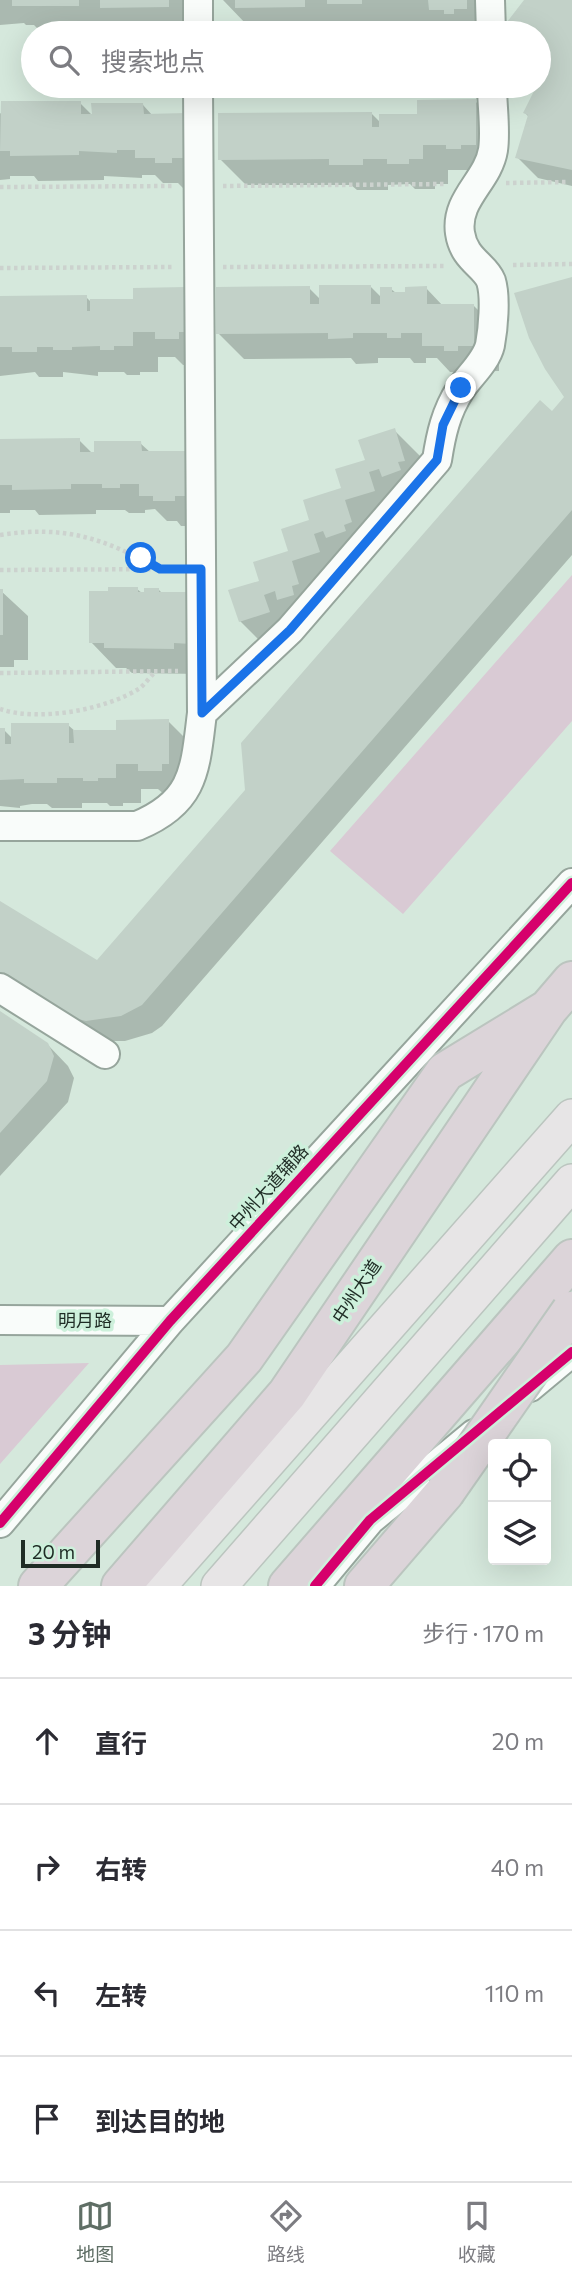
<!DOCTYPE html>
<html lang="zh">
<head>
<meta charset="utf-8">
<style>
  body { margin:0; font-family:Commissioner,"Noto Sans SC",sans-serif; background:#f7f7f7; color:#2b2b33 }
  .controls { position:absolute; right:21px; bottom:21px; display:grid; overflow:hidden; border-radius:7px; box-shadow:0 7px 28px #0002 }
  .controls button { width:63px; height:63px; display:grid; place-items:center; padding:0; border:0; border-bottom:2px solid #e1e1e2; background:#fff; color:#2b2b33; font:35px sans-serif }
  .scale { position:absolute; left:21px; bottom:18px; width:79px; box-sizing:border-box; padding-left:7px; border:4px solid #1f2c25; border-top:0; font-size:19px; line-height:24px; white-space:nowrap; color:#1f2c25; -webkit-text-stroke:5px #cdf0db; paint-order:stroke }
  .stop { position:absolute; width:21px; height:21px; margin:-16px; border:5px solid #1a73e8; border-radius:50%; background:#fff }
  .stop.end { background:#1a73e8; border-color:#fff; box-shadow:0 2px 7px #0008 }
  .list { margin:0; padding:0; list-style:none }
  h2 { display:flex; justify-content:space-between; align-items:center; height:91px; margin:0; padding:0 28px; font-size:30px }
  h2 small { font-size:23px; font-weight:400; color:#7c7c81 }
  .list li { display:grid; grid-template-columns:46px 1fr auto; gap:21px; align-items:center; box-sizing:border-box; height:126px; padding:0 28px; border-top:2px solid #e1e1e2 }
  .list b { display:block; font-size:26px; white-space:nowrap }
  .list em { font-size:23px; font-style:normal; color:#7c7c81 }
  .icon { flex:none; width:38px; height:38px; fill:none; stroke:currentColor; stroke-width:2; stroke-linecap:round; stroke-linejoin:round }
  .map { position:relative; flex:none; width:572px; height:1586px; overflow:hidden }
  .search { position:absolute; background:#fff; box-shadow:0 7px 28px #0002; left:21px; right:21px; top:21px; height:77px; display:flex; align-items:center; gap:18px; box-sizing:border-box; padding:0 24px; border-radius:38px; color:#7c7c81; font-size:26px }
  .sheet { height:595px; background:#fff }
  nav { display:flex; justify-content:space-around; align-items:center; box-sizing:border-box; height:98px; border-top:2px solid #e1e1e2; background:#fff; font-size:19px; color:#7c7c81 }
  nav a { display:grid; justify-items:center; gap:4px }
  nav .on { color:#5f6e65 }
  .map>svg:first-child { display:block }
</style>
</head>
<body>
<div class="map">
<svg width="572" height="1586" viewBox="0 0 572 1586">
  <rect width="100%" height="100%" fill="#d5e8dc"/>
  <!-- green -->
  <path fill="#d9cad4" d="M572,575V721L403,914L330,851Z
    M89,1363L0,1464V1365Z"/>
  <!-- shadow -->
  <path fill="#0003" d="M0,0H207L195,33H128L120,25H104V31H40L34,25H26L24,23L0,25Z
    M223,0H492V33H455L445,24H426V28H415L411,24H388V29H354L350,24H330V33H263L254,25H247Z
    M526,0H572V186L538,178L517,157L529,117L525,113L550,64L539,66V33H508L507,28Z
    M475,101L501,127L474,175L469,170H448V184H435V189H415L410,184L388,185V190H357L351,185H246L220,159L371,113L381,123L419,116Z
    M80,103L93,116L143,105L153,116L186,115L197,188H183L178,183H163L155,175H142V178L104,176V180L38,181L34,176H10V179L0,180V113L3,115Z
    M572,279V555L162,1026L152,1033L125,1041H108L0,981V903L97,962L247,790L566,397Z
    M370,286L382,298L391,289L396,293H407L426,288L443,306L473,305L499,331V371L450,372L437,358H426V363H414L410,358H378V363L356,364L351,358L244,359L218,333L309,288L320,299Z
    M185,289L204,365H183L175,357H158V372H140V375H127L124,372H98V376L63,372V377H39L35,372L0,376V307L86,297L90,301L134,300Z
    M394,430L420,456L430,486L423,488L425,496L409,501L316,612L319,621L305,625L266,647L240,621L262,582L291,552L312,521Z
    M79,440L92,453L140,443L151,453H187L200,526H181L177,521H167L155,509L145,510V513H129L125,510H96V514L39,515L35,510H10V513H0V454Z
    M137,589L142,593L158,589L162,593L186,594L212,620V624L216,629V669L200,668V674L132,673L126,668H116L91,642Z
    M0,590L28,616V660H14V667H0Z
    M168,721L194,747L166,796L158,789H141V803H123V806H110L107,803H82V808H52L47,804H32L20,806V808L0,806V730H4L13,739L68,725L76,732H118Z
    M0,1013L47,1044L68,1066L74,1078L68,1102L0,1176Z"/>
  <!-- building -->
  <path fill="#c2d1c8" d="M12,0H79V6H12Z
    M100,0H169V7L100,8Z
    M235,0H305V7L235,8Z
    M327,0H362V4H327Z
    M428,0H467V9H454V14H444V10H429Z
    M524,0H572V170L515,158L528,115L523,113L551,57L539,47V33H505L507,22Z
    M476,99V145H461V149H446V145H423V159H409V164H387V159H363V165H329V159L218,160V113L372,112V127H379V114H417V100Z
    M1,101H81V114H92L91,103H143L144,114L187,113V158H172V163H155V158H135V150H117V153L79,151V155L10,156V151H0Z
    M572,277V510L142,1005L121,1016L86,1021L70,1017L0,974V901L97,960L245,790L241,743L540,400L552,411L564,397L545,369L529,338L514,293Z
    M319,285H371V304H380V287H392V292H405V287L427,286V304H474V346H458V351H444V346H422V333H401V338H387V333H353V338L328,339V333L216,334V287L310,286V304H319Z
    M186,287V332H179V339H155V332H133V346H114V350H100V346L72,347V350H53V347H37V352H12V347H0V296L87,295V311H90V299H133V288Z
    M395,428L405,461L398,462L401,470L382,477L379,469L369,472L375,491L345,500L352,522L344,525L346,531L326,538L323,531L314,534L320,552L292,561L299,584L292,586L294,595L277,600L275,591L264,595L270,612L239,622L228,590L259,581L253,562L288,551L281,529L309,520L303,500L341,488L335,469L365,460L358,440Z
    M80,438V452H94V441H141L142,451H188L189,496H175V501H153V496H139V484H120V488H102V484H71V489L12,490V485H0V439Z
    M108,587H138V592H144V588H159V592H186V601H191V644L174,643V649L104,648V643H89V591H108Z
    M0,589H3V635H0Z
    M169,719V764H162V771H138V764H116V778H98V781H83V778H57V783H24V779L0,780V728H5V744H11V723H69V743H74L73,730H116V720Z
    M0,1011L48,1043L54,1056L47,1081L0,1133Z"/>
  <g fill="none" stroke-linecap="round" stroke-linejoin="round">
    <defs>
      <path id="minor" d="M490,0L491,33
        M198,33V0
        M202,713L290,630L437,460C441,434 446,412 460,390C469,376 486,362 490,345C493,329 496,297 491,281C485,265 464,260 460,233C455,199 488,181 493,150C496,130 492,106 492,86
        M0,826H137C195,802 195,770 202,713L198,86
        M0,988L105,1054
        M0,1320L170,1321
        M530,1387L572,1352
        M0,1523L170,1321L572,883
        M315,1586L370,1520L474,1434"/>
      <path id="major" d="M158,1586L572,1117
        M219,1586L572,1182"/>
      <path id="highway" d="M38,1586L244,1358L445,1072L548,1009
        M121,1586L287,1394L548,1009L572,981
        M288,1586L572,1259
        M364,1586L445,1492"/>
    </defs>
    <!-- minor casing -->
    <use href="#minor" stroke="#96a59c" stroke-width="32"/>
    <!-- major casing -->
    <use href="#major" stroke="#bbc5bf" stroke-width="38"/>
    <!-- highway casing -->
    <use href="#highway" stroke="#bbc5bf" stroke-width="42"/>
    <!-- path -->
    <path stroke="#ccd2ce" stroke-width="4.5" stroke-dasharray="3.5 3.5" stroke-linecap="butt" d="M506,183L569,182
      M223,186L445,184
      M0,187L172,186
      M513,265L572,264
      M223,267L445,266
      M0,268L172,267
      M0,535C64,525 104,538 159,569
      M0,570L174,569
      M0,673L178,671
      M0,709C38,722 106,710 140,688C145,684 150,677 155,672"/>
    <!-- minor -->
    <use href="#minor" stroke="#f9fcfa" stroke-width="28"/>
    <!-- major -->
    <use href="#major" stroke="#e7e5e6" stroke-width="35"/>
    <!-- highway -->
    <use href="#highway" stroke="#dcd4d9" stroke-width="38"/>
    <defs>
      <path id="highway-bridge" d="M445,1492L571,1311"/>
    </defs>
    <!-- highway-bridge casing -->
    <use href="#highway-bridge" stroke="#bbc5bf" stroke-width="42" stroke-linecap="butt"/>
    <!-- highway-bridge -->
    <use href="#highway-bridge" stroke="#dcd4d9" stroke-width="38"/>
    <defs>
      <path id="cycleway" d="M0,1523L170,1321L572,883
        M315,1586L370,1520L572,1352"/>
    </defs>
    <!-- cycleway casing -->
    <use href="#cycleway" stroke="#cdf0db" stroke-width="15"/>
    <!-- cycleway -->
    <use href="#cycleway" stroke="#d6006c" stroke-width="10"/>
  </g>
  <g fill="none" stroke-linecap="round" stroke-linejoin="round">
    <!-- route -->
    <path stroke="#1a73e8" stroke-width="9" d="M141,558L160,569H201L202,713L290,630L437,460L443,425L461,388"/>
  </g>
  <g text-anchor="middle" dominant-baseline="central" stroke-width="7" stroke-linejoin="round" paint-order="stroke">
    <!-- street labels -->
    <g font-size="18" fill="#1f2c25" stroke="#cdf0db">
      <text transform="translate(268 1187) rotate(-48)">中州大道辅路</text>
      <text transform="translate(356 1291) rotate(-56)">中州大道</text>
      <text x="85" y="1320">明月路</text>
    </g>
  </g>
</svg>
<div class="controls">
<button><svg class="icon" aria-label="locate" viewBox="0 0 24 24"><circle cx="12" cy="12" r="6"/><path d="M12 2v4M12 18v4M2 12h4M18 12h4"/></svg></button>
<button><svg class="icon" aria-label="layers" viewBox="0 0 24 24"><path d="M12 4l9 5-9 5-9-5zM3 14l9 5 9-5"/></svg></button>
</div>
<div class="scale">20 m</div>
<div class="stop" style="left:141px;top:558px"></div>
<div class="stop end" style="left:461px;top:388px"></div>
<div class="search"><svg class="icon" aria-label="search" viewBox="0 0 24 24"><circle cx="10" cy="10" r="6"/><path d="M15 15l6 6"/></svg>搜索地点</div>
</div>
<section class="sheet">
<h2>3 分钟<small>步行 · 170 m</small></h2>
<ul class="list">
<li><svg class="icon" aria-label="ahead" viewBox="0 0 24 24"><path d="M12 20V5M6 11l6-6 6 6"/></svg><div><b>直行</b></div><em>20 m</em></li>
<li><svg class="icon" aria-label="right" viewBox="0 0 24 24"><path d="M7 20v-9h11M14 6l5 5-5 5"/></svg><div><b>右转</b></div><em>40 m</em></li>
<li><svg class="icon" aria-label="left" viewBox="0 0 24 24"><path d="M17 20v-9H6M10 6l-5 5 5 5"/></svg><div><b>左转</b></div><em>110 m</em></li>
<li><svg class="icon" aria-label="arrive" viewBox="0 0 24 24"><path d="M6 21V4h12l-3 4 3 4H6"/></svg><div><b>到达目的地</b></div></li>
</ul>
</section>
<nav>
<a class="on"><svg class="icon" aria-label="map" viewBox="0 0 24 24"><path d="M3 6l6-2 6 2 6-2v14l-6 2-6-2-6 2zM9 4v14M15 6v14"/></svg>地图</a>
<a><svg class="icon" aria-label="directions" viewBox="0 0 24 24"><path d="M12 3l9 9-9 9-9-9zM9 14v-3h6M13 9l2 2-2 2"/></svg>路线</a>
<a><svg class="icon" aria-label="saved" viewBox="0 0 24 24"><path d="M7 4h10v16l-5-4-5 4z"/></svg>收藏</a>
</nav>
</body>
</html>
